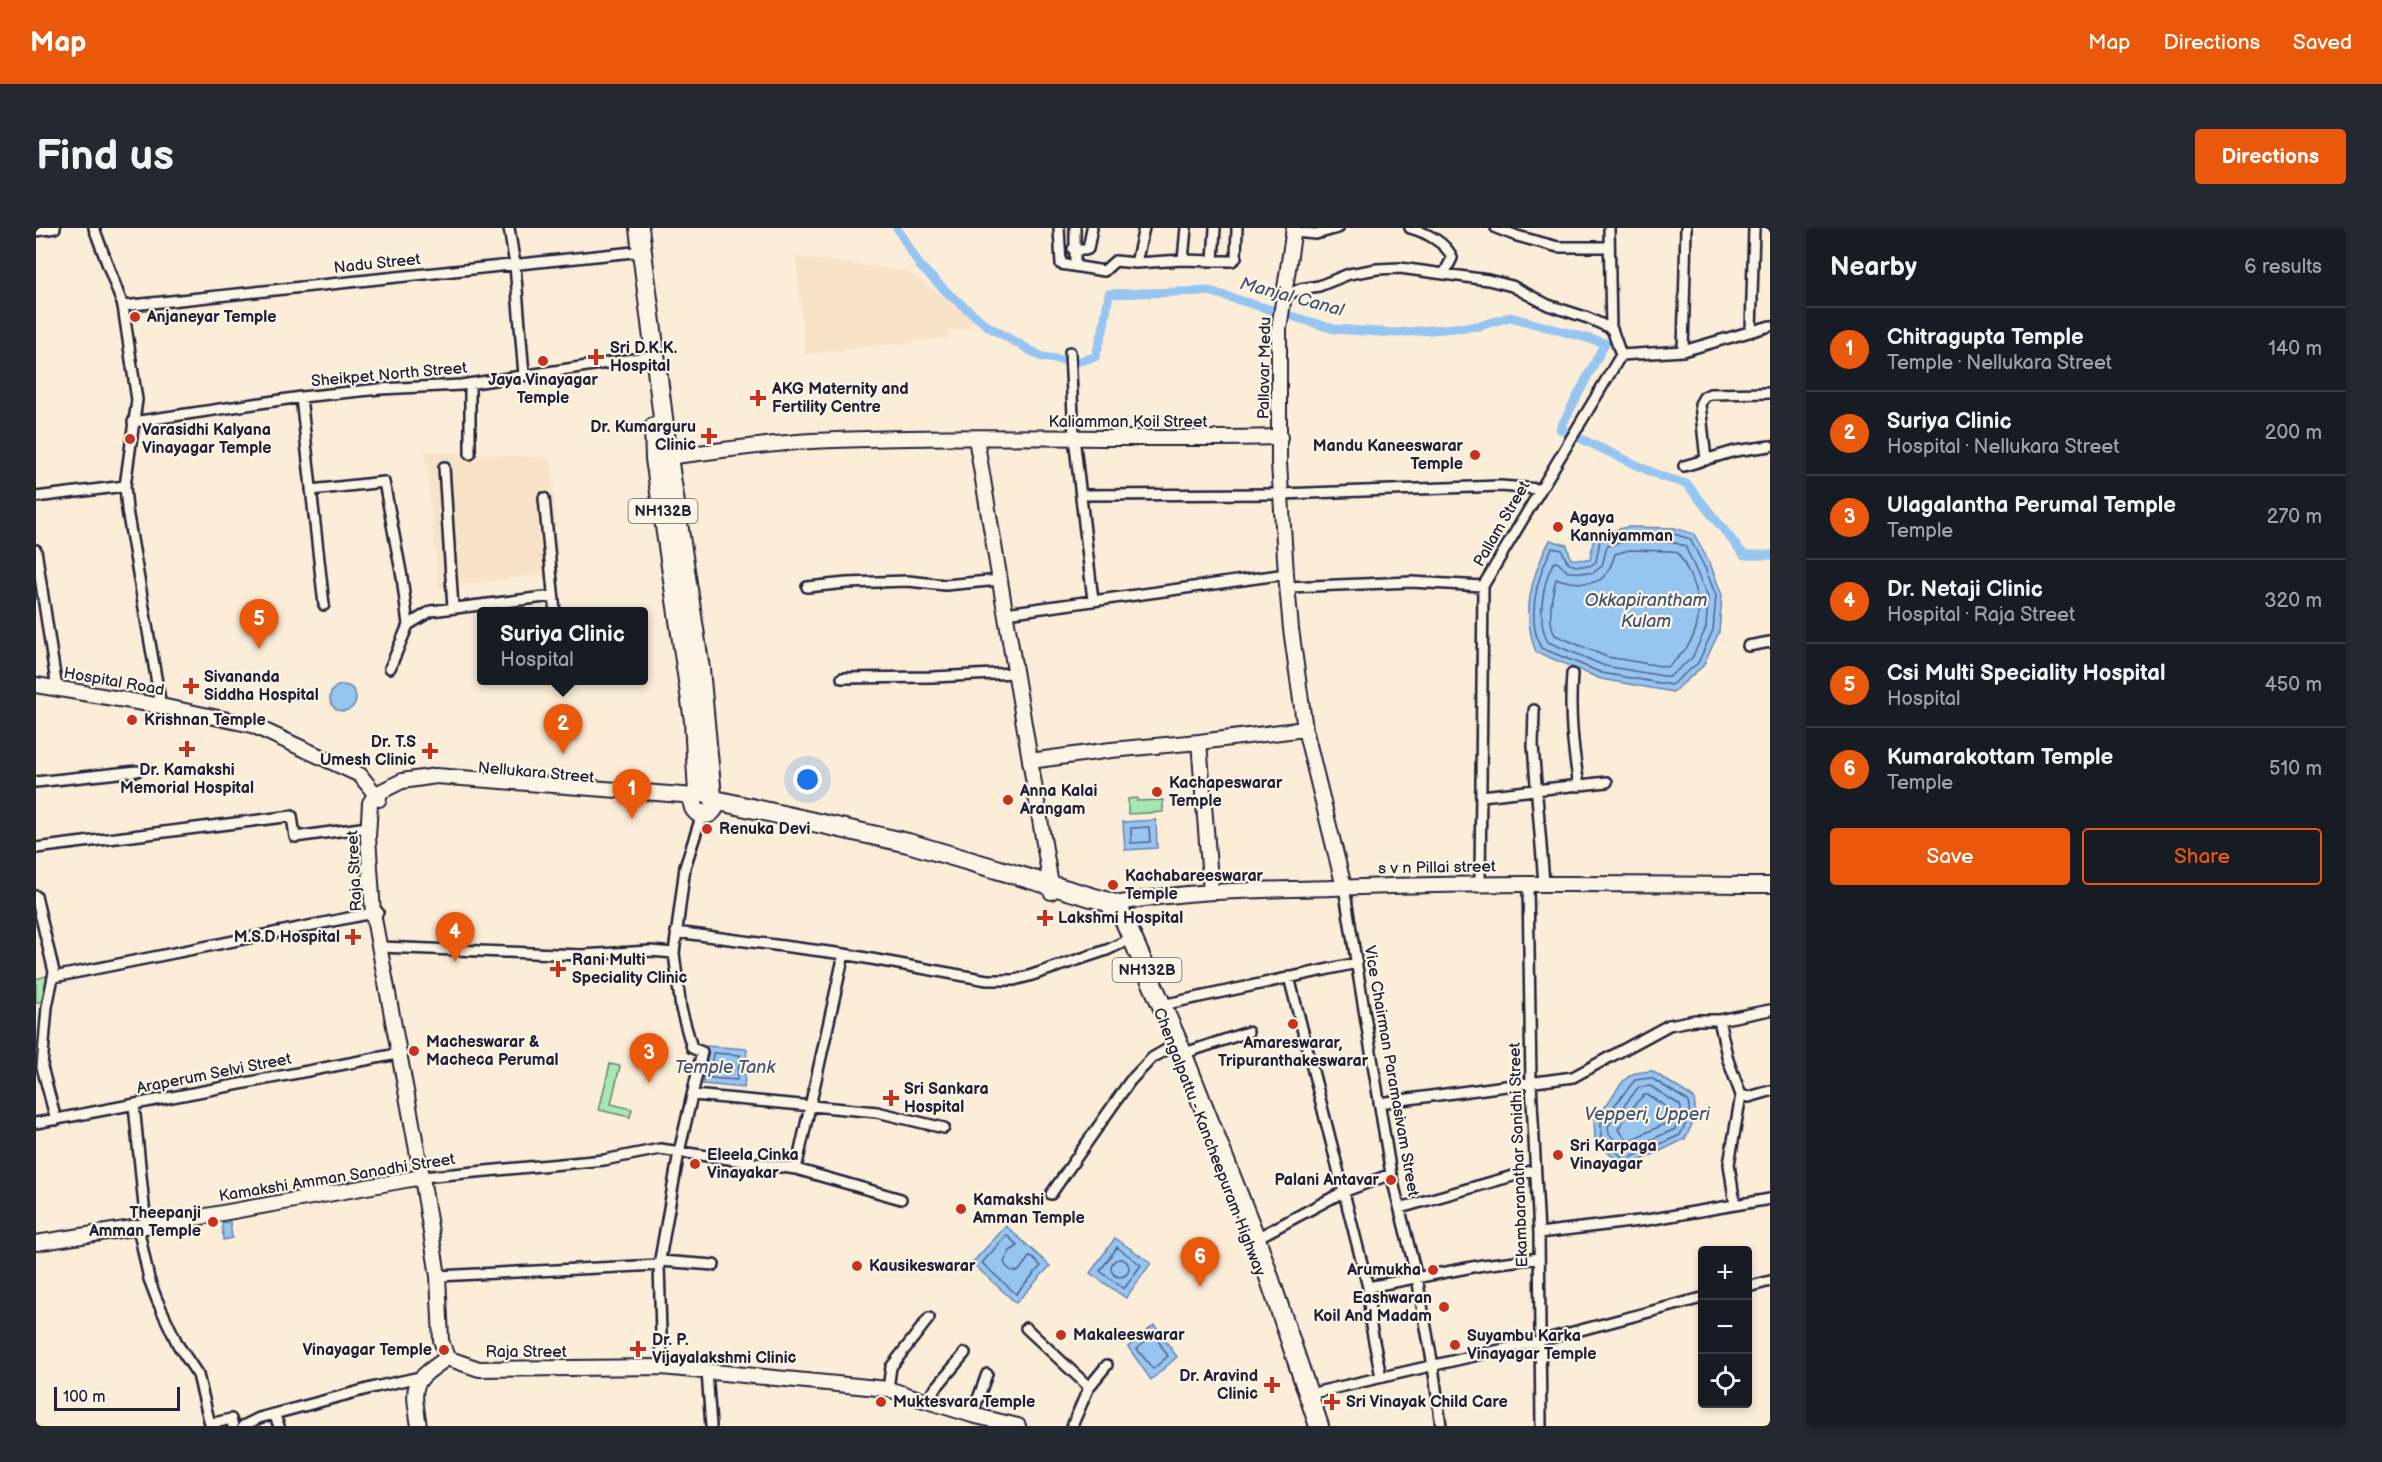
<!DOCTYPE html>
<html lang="en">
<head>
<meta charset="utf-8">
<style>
  body { margin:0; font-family:"Balsamiq Sans",sans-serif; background:#242831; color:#f1f3f6 }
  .controls { position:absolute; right:18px; bottom:18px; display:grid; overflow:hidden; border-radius:6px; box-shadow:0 3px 9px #0003 }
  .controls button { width:54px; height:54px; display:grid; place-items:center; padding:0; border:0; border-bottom:2px solid #363941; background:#171b24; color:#f1f3f6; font:30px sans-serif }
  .scale { position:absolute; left:18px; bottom:15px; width:126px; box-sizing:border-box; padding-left:6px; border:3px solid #22223b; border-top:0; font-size:16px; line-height:21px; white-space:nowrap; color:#22223b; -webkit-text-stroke:4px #fcf5e5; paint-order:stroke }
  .you { position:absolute; left:772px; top:552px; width:21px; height:21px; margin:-15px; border:4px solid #fff; border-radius:50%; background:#1a73e8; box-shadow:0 0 0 9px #1a73e833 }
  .badge { display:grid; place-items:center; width:39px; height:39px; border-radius:50%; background:#ea580c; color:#fff; font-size:20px; font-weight:700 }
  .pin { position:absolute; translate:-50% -50px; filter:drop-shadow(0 2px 3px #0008) }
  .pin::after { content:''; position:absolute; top:32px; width:21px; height:18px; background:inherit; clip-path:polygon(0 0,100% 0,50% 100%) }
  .popup { position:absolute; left:441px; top:379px; width:171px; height:78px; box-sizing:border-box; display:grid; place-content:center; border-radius:6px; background:#171b24; filter:drop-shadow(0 2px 4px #0005); font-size:20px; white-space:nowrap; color:#9ea1a6 }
  .popup b { font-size:22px; color:#f1f3f6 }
  .popup::after { content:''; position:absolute; left:50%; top:100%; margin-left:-12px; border:12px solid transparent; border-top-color:#171b24 }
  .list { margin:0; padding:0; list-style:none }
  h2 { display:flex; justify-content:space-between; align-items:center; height:78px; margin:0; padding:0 24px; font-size:26px }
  h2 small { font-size:20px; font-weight:400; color:#9ea1a6 }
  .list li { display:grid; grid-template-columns:39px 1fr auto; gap:18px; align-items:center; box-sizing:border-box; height:84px; padding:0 24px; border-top:2px solid #363941 }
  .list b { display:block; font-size:22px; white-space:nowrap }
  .list p { margin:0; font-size:20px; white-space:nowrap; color:#9ea1a6 }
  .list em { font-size:20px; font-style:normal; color:#9ea1a6 }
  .actions { display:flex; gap:12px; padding:18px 24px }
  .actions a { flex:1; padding:14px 0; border:2px solid #ea580c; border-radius:6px; text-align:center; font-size:21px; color:#ea580c }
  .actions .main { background:#ea580c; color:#fff }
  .icon { flex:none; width:33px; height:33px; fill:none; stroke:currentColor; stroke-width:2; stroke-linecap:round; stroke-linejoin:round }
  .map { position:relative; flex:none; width:1734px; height:1198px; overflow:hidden; border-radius:6px }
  header { display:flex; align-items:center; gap:36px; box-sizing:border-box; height:84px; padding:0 30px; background:#ea580c; color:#fff }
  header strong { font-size:28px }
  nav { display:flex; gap:33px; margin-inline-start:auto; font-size:21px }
  .intro { display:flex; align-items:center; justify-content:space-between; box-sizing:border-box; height:144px; padding:0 36px }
  h1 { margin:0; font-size:42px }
  .button { padding:15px 27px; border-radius:6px; background:#ea580c; color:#fff; font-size:21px; font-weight:700 }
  main { display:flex; gap:36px; padding:0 36px }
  aside { flex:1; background:#171b24; border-radius:6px; box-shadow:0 3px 9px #0003 }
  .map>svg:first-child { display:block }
</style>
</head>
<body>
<header>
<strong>Map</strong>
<nav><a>Map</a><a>Directions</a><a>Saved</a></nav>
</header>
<div class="intro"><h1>Find us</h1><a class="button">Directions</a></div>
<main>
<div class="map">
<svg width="1734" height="1198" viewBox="0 0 1734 1198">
  <rect width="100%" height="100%" fill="#fbedd8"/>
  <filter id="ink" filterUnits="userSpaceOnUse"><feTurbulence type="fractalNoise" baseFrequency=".0167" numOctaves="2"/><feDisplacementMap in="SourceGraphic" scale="12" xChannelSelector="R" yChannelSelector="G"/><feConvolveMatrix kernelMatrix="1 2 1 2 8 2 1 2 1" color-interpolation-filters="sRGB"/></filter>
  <g filter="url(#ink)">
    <!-- built -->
    <path fill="#f9e3c8" d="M760,29L872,43L938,91L933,101L914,103L912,110L769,126Z
      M389,223L516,230L523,344L403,360Z"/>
    <!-- green -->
    <path fill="#a7e7b0" stroke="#648476" stroke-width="1.5" d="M1101,570V573L1127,572V584L1092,586V571Z
      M13,747L9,772L0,775V751Z
      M574,836L584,838L575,876L596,881L594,889L563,882Z"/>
    <!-- water -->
    <path fill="#97c5f2" stroke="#6884a9" stroke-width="1.5" d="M1591,299L1639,300L1658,306L1675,338L1686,367L1683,404L1667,438L1637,464L1565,451L1500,424C1485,385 1495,348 1514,312L1531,317L1535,331L1554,332L1558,307Z
      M294 470a13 13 0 1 1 26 0a13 13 0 1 1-26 0Z
      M1120,592L1121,620L1089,622L1087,594Z
      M670,818L711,821L708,860L667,856Z
      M1616,843L1658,870L1660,888L1649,911L1589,940L1559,911L1558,890C1574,880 1579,855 1597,846C1602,844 1610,844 1616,843Z
      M194,994L196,1010L187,1012L186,995Z
      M970,998L1014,1038L980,1075L936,1035Z
      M1079,1010L1115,1035L1090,1070L1054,1045Z
      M1118,1097L1141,1129L1115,1152L1092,1119Z"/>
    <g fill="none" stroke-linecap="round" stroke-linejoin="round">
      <!-- shore -->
      <path stroke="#516384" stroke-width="1.5" d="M1591,306H1638L1654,311L1669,340L1680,368L1677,402L1662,435L1635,457L1566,445L1505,420C1490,390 1501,348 1516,320L1526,322C1532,340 1536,338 1554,338L1560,334L1564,312Z
        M1592,313L1636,314L1649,318L1672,369L1670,400L1656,430L1633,449L1569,438L1512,414C1500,393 1507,355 1517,335L1521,334L1532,344L1557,345L1566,338L1571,318Z
        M1593,322L1635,323L1642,325C1668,367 1674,407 1631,439L1571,429L1519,407C1511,393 1516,366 1520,351C1525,351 1529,353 1534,354C1562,358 1571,353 1579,326Z
        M1113,599L1114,614L1095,615V600Z
        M677,825L704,827L701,852L674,850Z
        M1615,850L1652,873L1654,887L1644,907L1589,932L1565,909V894L1599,852Z
        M1614,858L1644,877L1646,886L1639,901L1590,923L1573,906L1572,898L1602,860Z
        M1608,867H1612L1635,882L1636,885L1631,895L1592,913L1582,901L1600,875Z
        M971,1007L982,1018L974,1023L968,1034C970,1040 976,1045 983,1043L994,1028L1005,1038L980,1066L946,1035Z
        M1081,1019L1105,1037L1088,1061L1064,1043Z
        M1075 1040a9 9 0 1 1 18 0a9 9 0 1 1-18 0Z
        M1115,1108H1119L1132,1128L1117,1141L1101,1121Z"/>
      <!-- canal -->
      <path stroke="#97c5f2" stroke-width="9" d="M861,0L884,38L915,68L953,99L1006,129L1040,134L1059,129L1067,103L1073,66L1173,63L1298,101L1359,105L1443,98L1474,89L1569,115L1524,201L1624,248L1651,256L1708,327H1734"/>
      <defs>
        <path id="street" d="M58,0L87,78L101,172L89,258L91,282L125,478
          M473,0L479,37L488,147
          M1023,0L1025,36L1068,43L1079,33L1100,35L1147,32L1177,33L1179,0
          M1374,0C1389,4 1411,15 1416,30L1408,46
          M1460,0L1481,8L1522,19H1573
          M1573,0L1575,101
          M0,3L19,0
          M1258,4L1280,6L1302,0
          M1037,21L1049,22L1052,21L1056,0
          M1147,32L1150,0
          M1177,33H1196L1200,30L1201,0
          M1100,35L1108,0
          M1039,37V0
          M1249,68L1264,61L1283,58L1313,46L1341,41L1364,40L1452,52L1476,58L1512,77L1552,90L1576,101L1585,127
          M87,78L607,23
          M1715,103L1718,0
          M1647,123L1650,0
          M1034,124L1038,209L1057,372
          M265,169L288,377
          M97,194L265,169L344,161L425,157L611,129
          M434,226V156
          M1670,232L1664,176L1668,169L1674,166L1734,165
          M1648,238L1699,223L1734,218
          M408,239L417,380
          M275,262L348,254L366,349L372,397
          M1046,267L1246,266L1464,258L1503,261
          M0,269L89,258
          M508,270L519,384
          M0,322L21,461
          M771,359L811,355L872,353L909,357L964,352
          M1252,359L1375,354L1447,358
          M970,385L1250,346
          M1712,418L1734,414
          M354,440L372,397L395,383L517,368
          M1536,446C1533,485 1537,520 1543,558
          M806,450L897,449L979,445
          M1498,482L1497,518L1508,655
          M0,554L101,543
          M1446,568L1571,554
          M0,620L256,588L259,609L332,599
          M1444,655L1447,358L1585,127L1647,123L1734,98
          M1492,655L1495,855L1503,1005L1505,1198
          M1308,659L1355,946L1381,1050L1397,1138L1405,1198
          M0,668L18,744L11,779L6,839L20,892
          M640,704L808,726L951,752H978L993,748L1071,722L1092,712
          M344,719L545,727L614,723L638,725L645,781L656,820L666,824L643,924L623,1037L626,1139
          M638,725L649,639L666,586
          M18,749L342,684
          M1253,749L1332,1059L1335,1098L1345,1149
          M1126,777L1321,735
          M1683,792L1692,832L1705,867L1713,869L1734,863
          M1146,826L1212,804
          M657,867L841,884L908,900
          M1343,875L1537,849L1633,797L1659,792H1683L1734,782
          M98,877L110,998
          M0,895L361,826
          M760,941L808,726
          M386,949L568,932L624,921L760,941L865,971
          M1015,966L1094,853L1116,830L1142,815
          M1699,977L1693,936L1705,867
          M1364,980L1498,942
          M102,999L113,1051L121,1072L142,1117L162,1147L174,1196L195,1191L197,1198
          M1503,1005L1611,992L1734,971
          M1219,1011L1307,964L1355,946
          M624,1033L678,1037
          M402,1048L623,1037
          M1332,1059L1447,1037L1503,1030
          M1712,1059L1734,1053
          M990,1100L1053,1159
          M671,1144L675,1198
          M852,1161L855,1139L893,1090
          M1273,1166L1503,1113L1666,1070
          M890,1172L929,1125
          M238,1186L243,1198
          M936,1187L951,1146
          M207,1198L223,1190L339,1159L384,1149
          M1036,1198L1053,1159L1071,1137"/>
        <path id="secondary" d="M1258,0L1243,101V235L1250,346L1255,401L1269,501L1308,659
          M940,210L1015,657V664
          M623,230C673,224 725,216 776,213C932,205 1088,213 1244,209
          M0,457L125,478L216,497L324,547L343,571
          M1163,514L1269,501
          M994,533L1075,522L1163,514L1175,664
          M659,568L400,548L366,553L340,566L334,575L332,609L337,685L386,949L402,1048L405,1112L411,1130L443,1141L626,1139L852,1161L936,1187L982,1198
          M1074,680L1079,676C1150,662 1224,662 1296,660C1442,654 1588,656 1734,657
          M0,1015L148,992L386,949
          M383,1198C376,1155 375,1155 411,1130"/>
        <path id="highway" d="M603,0L632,229L664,441L676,569
          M618,199L619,231L658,493L662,566
          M657 575a11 11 0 1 1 22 0a11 11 0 1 1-22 0Z
          M679,572L872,615L1079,676L1083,680L1141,812L1223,1019L1283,1198"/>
      </defs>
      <!-- street casing -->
      <use href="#street" stroke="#22223b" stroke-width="14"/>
      <!-- secondary casing -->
      <use href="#secondary" stroke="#22223b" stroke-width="18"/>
      <!-- highway casing -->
      <use href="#highway" stroke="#22223b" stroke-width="22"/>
      <!-- street -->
      <use href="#street" stroke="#fcf5e5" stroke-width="9"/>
      <!-- secondary -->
      <use href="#secondary" stroke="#fcf5e5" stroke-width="14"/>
      <!-- highway -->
      <use href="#highway" stroke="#fcf5e5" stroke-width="18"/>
    </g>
  </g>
  <!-- markers -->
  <g fill="#c8321e" stroke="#fcf5e5" stroke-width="2">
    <circle cx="99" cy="89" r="6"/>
    <path d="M557 120h6v6h6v6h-6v6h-6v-6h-6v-6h6z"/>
    <circle cx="507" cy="133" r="6"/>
    <path d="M719 161h6v6h6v6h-6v6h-6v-6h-6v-6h6z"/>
    <path d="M670 199h6v6h6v6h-6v6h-6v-6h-6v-6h6z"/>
    <circle cx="94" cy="211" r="6"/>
    <circle cx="1439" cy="227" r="6"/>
    <circle cx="1522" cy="299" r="6"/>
    <path d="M152 449h6v6h6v6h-6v6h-6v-6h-6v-6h6z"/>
    <circle cx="96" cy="492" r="6"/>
    <path d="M148 512h6v6h6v6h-6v6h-6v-6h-6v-6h6z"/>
    <path d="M391 514h6v6h6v6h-6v6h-6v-6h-6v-6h6z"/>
    <circle cx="1121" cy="564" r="6"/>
    <circle cx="972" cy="572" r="6"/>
    <circle cx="671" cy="601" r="6"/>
    <circle cx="1077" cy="657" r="6"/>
    <path d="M1006 681h6v6h6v6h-6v6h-6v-6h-6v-6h6z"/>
    <path d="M314 700h6v6h6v6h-6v6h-6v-6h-6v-6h6z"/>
    <path d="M519 732h6v6h6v6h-6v6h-6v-6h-6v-6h6z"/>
    <circle cx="1257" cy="796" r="6"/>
    <circle cx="378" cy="823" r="6"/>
    <path d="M852 861h6v6h6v6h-6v6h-6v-6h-6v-6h6z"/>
    <circle cx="1522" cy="927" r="6"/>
    <circle cx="659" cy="936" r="6"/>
    <circle cx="1355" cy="952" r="6"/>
    <circle cx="925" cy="981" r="6"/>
    <circle cx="177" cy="994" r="6"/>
    <circle cx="821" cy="1038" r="6"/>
    <circle cx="1397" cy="1042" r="6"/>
    <circle cx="1408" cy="1079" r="6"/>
    <circle cx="1025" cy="1107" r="6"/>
    <circle cx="1419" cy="1117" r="6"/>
    <path d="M599 1112h6v6h6v6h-6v6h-6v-6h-6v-6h6z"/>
    <circle cx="408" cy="1122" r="6"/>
    <path d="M1233 1148h6v6h6v6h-6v6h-6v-6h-6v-6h6z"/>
    <circle cx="845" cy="1174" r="6"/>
    <path d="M1293 1165h6v6h6v6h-6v6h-6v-6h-6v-6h6z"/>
  </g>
  <g text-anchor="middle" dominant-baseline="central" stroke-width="4.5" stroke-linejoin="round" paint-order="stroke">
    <!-- shield labels -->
    <g fill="#fcf5e5" stroke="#63616e" stroke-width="1.5">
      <rect x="592.5" y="271" width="69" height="24" rx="4.5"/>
      <rect x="1076.5" y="730" width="69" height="24" rx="4.5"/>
    </g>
    <g font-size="15" font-weight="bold" fill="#22223b">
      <text x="627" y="283">NH132B</text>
      <text x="1111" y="742">NH132B</text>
    </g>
    <!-- street labels -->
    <g font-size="16" fill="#22223b" stroke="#fcf5e5">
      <text transform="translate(341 36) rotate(-6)">Nadu Street</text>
      <text transform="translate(1229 140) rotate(-89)">Pallavar Medu</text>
      <text transform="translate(353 147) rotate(-5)">Sheikpet North Street</text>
      <text x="1092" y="194">Kaliamman Koil Street</text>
      <text transform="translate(1466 296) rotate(-60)">Pallam Street</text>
      <text transform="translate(78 454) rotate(10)">Hospital Road</text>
      <text transform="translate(500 545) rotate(5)">Nellukara Street</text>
      <text transform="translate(1401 640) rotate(-1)">s v n Pillai street</text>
      <text transform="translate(319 643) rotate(-93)">Raja Street</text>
      <text transform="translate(1355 843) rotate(80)">Vice Chairman Paramasivam Street</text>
      <text transform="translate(178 846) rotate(-11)">Araperum Selvi Street</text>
      <text transform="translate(1173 914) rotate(69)">Chengalpattu - Kancheepuram Highway</text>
      <text transform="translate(1483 927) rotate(-92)">Ekambaranathar Sanidhi Street</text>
      <text transform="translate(301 950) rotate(-9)">Kamakshi Amman Sanadhi Street</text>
      <text x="490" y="1124">Raja Street</text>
    </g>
    <!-- poi labels -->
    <g font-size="16" font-weight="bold" fill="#22223b" stroke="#fcf5e5" text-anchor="start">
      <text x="111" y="89">Anjaneyar Temple</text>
      <text x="574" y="120">Sri D.K.K.<tspan x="574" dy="18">Hospital</tspan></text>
      <text x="507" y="152" text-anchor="middle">Jaya Vinayagar<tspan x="507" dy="18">Temple</tspan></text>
      <text x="736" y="161">AKG Maternity and<tspan x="736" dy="18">Fertility Centre</tspan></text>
      <text x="660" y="199" text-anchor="end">Dr. Kumarguru<tspan x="660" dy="18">Clinic</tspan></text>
      <text x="106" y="202">Varasidhi Kalyana<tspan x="106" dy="18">Vinayagar Temple</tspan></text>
      <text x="1427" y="218" text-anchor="end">Mandu Kaneeswarar<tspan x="1427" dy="18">Temple</tspan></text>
      <text x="1534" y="290">Agaya<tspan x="1534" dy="18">Kanniyamman</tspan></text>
      <text x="168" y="449">Sivananda<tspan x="168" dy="18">Siddha Hospital</tspan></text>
      <text x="108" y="492">Krishnan Temple</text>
      <text x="380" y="514" text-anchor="end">Dr. T.S<tspan x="380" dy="18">Umesh Clinic</tspan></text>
      <text x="151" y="542" text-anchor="middle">Dr. Kamakshi<tspan x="151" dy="18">Memorial Hospital</tspan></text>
      <text x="1133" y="555">Kachapeswarar<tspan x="1133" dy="18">Temple</tspan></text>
      <text x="984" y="563">Anna Kalai<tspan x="984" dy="18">Arangam</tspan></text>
      <text x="683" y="601">Renuka Devi</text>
      <text x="1089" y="648">Kachabareeswarar<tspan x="1089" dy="18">Temple</tspan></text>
      <text x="1022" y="690">Lakshmi Hospital</text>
      <text x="304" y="709" text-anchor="end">M.S.D Hospital</text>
      <text x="536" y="732">Rani Multi<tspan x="536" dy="18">Speciality Clinic</tspan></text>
      <text x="390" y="814">Macheswarar &amp;<tspan x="390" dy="18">Macheca Perumal</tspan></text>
      <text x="1257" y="815" text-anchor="middle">Amareswarar,<tspan x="1257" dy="18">Tripuranthakeswarar</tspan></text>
      <text x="868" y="861">Sri Sankara<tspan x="868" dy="18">Hospital</tspan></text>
      <text x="1534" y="918">Sri Karpaga<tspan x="1534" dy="18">Vinayagar</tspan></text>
      <text x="671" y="927">Eleela Cinka<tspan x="671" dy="18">Vinayakar</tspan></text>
      <text x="1343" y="952" text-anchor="end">Palani Antavar</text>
      <text x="937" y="972">Kamakshi<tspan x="937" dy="18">Amman Temple</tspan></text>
      <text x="165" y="985" text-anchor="end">Theepanji<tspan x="165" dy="18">Amman Temple</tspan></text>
      <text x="833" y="1038">Kausikeswarar</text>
      <text x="1385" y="1042" text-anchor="end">Arumukha</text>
      <text x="1396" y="1070" text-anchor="end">Eashwaran<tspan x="1396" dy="18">Koil And Madam</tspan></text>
      <text x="1037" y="1107">Makaleeswarar</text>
      <text x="1431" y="1108">Suyambu Karka<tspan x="1431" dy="18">Vinayagar Temple</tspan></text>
      <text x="616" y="1112">Dr. P.<tspan x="616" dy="18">Vijayalakshmi Clinic</tspan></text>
      <text x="396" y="1122" text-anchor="end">Vinayagar Temple</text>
      <text x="1222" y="1148" text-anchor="end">Dr. Aravind<tspan x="1222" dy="18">Clinic</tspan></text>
      <text x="857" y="1174">Muktesvara Temple</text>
      <text x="1310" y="1174">Sri Vinayak Child Care</text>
    </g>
    <!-- water labels -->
    <g font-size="18" font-style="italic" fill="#455372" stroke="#fcf5e5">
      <text transform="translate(1256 69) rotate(15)">Manjal Canal</text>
      <text x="1610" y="372">Okkapirantham<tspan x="1610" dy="21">Kulam</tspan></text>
      <text x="689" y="839">Temple Tank</text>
      <text x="1611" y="886">Vepperi, Upperi</text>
    </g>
  </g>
</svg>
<div class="controls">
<button>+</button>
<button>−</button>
<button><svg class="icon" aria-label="locate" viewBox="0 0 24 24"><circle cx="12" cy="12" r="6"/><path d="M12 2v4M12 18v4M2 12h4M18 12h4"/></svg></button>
</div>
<div class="scale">100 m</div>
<div class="you"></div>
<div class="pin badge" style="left:596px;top:591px">1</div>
<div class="pin badge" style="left:527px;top:526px">2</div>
<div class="popup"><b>Suriya Clinic</b>Hospital</div>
<div class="pin badge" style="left:613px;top:855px">3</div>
<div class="pin badge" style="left:419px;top:734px">4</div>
<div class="pin badge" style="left:223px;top:421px">5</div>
<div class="pin badge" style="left:1164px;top:1059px">6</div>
</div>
<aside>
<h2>Nearby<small>6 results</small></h2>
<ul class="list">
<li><span class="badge">1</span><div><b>Chitragupta Temple</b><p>Temple · Nellukara Street</p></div><em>140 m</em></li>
<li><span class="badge">2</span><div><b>Suriya Clinic</b><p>Hospital · Nellukara Street</p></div><em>200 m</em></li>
<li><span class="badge">3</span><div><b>Ulagalantha Perumal Temple</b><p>Temple</p></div><em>270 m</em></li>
<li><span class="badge">4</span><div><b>Dr. Netaji Clinic</b><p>Hospital · Raja Street</p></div><em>320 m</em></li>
<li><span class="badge">5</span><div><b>Csi Multi Speciality Hospital</b><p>Hospital</p></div><em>450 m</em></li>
<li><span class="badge">6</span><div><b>Kumarakottam Temple</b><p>Temple</p></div><em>510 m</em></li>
</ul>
<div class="actions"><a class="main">Save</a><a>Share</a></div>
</aside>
</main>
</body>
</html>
